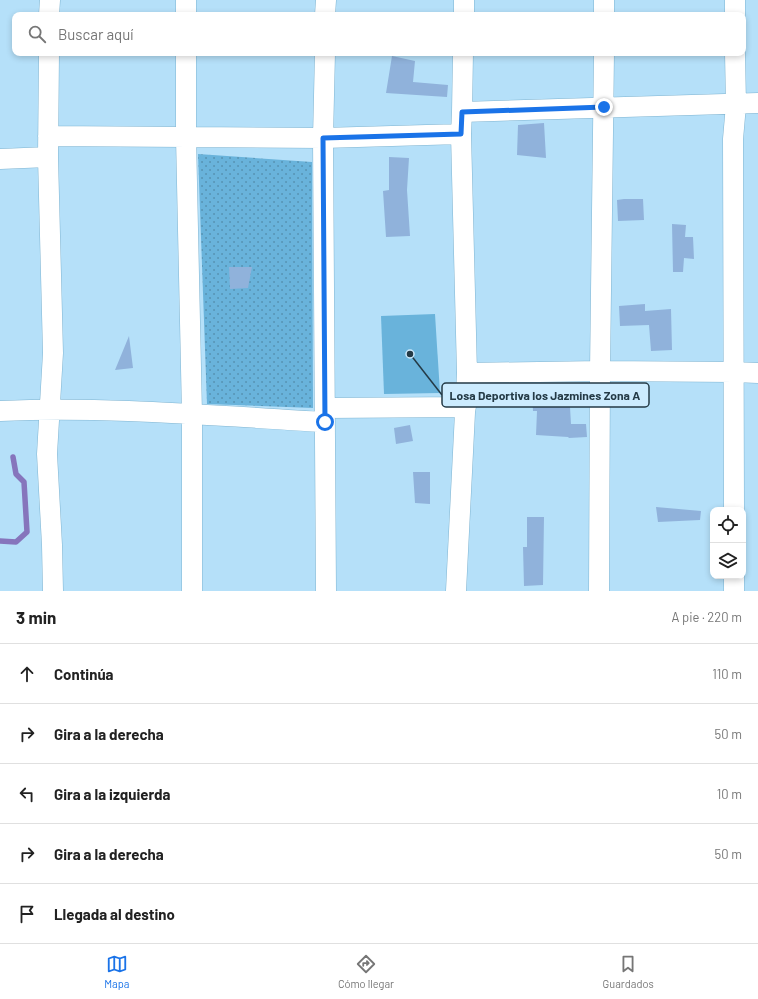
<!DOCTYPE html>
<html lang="es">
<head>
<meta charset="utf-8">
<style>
  body { margin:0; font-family:Barlow,sans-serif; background:#f2f2f2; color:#222 }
  .controls { position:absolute; right:12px; bottom:12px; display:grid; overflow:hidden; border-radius:8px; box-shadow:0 2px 6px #0003 }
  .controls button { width:36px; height:36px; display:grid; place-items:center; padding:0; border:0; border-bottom:1px solid #e0e0e0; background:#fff; color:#222; font:20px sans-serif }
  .stop { position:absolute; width:12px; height:12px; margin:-9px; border:3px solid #1a73e8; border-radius:50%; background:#fff }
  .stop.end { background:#1a73e8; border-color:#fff; box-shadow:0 1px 4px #0008 }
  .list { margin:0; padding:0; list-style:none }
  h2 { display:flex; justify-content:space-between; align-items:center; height:52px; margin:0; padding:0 16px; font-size:17px }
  h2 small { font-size:13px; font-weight:400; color:#767676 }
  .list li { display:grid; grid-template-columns:26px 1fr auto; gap:12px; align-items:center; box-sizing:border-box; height:60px; padding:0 16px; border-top:1px solid #e0e0e0 }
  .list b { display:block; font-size:15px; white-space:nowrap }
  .list em { font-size:13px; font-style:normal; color:#767676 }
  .icon { flex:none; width:22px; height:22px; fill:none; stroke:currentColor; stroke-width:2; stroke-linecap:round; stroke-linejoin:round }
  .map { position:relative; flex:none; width:758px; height:591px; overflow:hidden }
  .search { position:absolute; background:#fff; box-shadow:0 2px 6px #0003; left:12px; right:12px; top:12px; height:44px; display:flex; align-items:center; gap:10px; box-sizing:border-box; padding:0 14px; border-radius:8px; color:#767676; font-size:15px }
  .sheet { height:352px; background:#fff }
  nav { display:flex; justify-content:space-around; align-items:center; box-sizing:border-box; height:56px; border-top:1px solid #e0e0e0; background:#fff; font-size:11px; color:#767676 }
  nav a { display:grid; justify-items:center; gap:2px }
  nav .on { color:#1a73e8 }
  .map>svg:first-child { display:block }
</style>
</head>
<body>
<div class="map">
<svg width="758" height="591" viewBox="0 0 758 591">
  <defs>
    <pattern id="grass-dots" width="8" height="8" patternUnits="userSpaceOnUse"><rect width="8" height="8" fill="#69b3db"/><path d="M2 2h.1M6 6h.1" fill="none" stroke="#5693b3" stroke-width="1.8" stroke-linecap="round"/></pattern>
  </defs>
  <rect width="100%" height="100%" fill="#b5e0f9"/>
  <!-- grass -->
  <path fill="url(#grass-dots)" d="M198,154L312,162L313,408L207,404Z"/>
  <!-- garden -->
  <path fill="#69b3db" d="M435,314L440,393L384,394L381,316Z"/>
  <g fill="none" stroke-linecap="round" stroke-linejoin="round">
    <!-- stream -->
    <path stroke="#8675bc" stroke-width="5.5" d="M0,541L16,542L27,532L24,482L16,474L13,457"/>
  </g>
  <!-- building -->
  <path fill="#90b2db" d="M392,56L415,61L413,82L448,85L447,97L386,93Z
    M544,123L546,158L517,155L518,125Z
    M389,157L409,158L407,190L410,236L386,237L383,191L389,190Z
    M624,199H643L644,220L618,221L617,200Z
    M672,224L686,225L685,237H693L694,259L684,258L683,272H673Z
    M229,267H252L248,288L230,289Z
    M645,304V311L671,309L672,350L651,351L649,325L620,326L619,306Z
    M129,336L133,368L115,370Z
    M569,390L571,424H586L587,437L569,438L568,437L536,435L537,411H533L532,392Z
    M410,425L413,441L396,444L394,428Z
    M413,472H430V504L415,503Z
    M656,507L701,511L700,520L658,522Z
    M527,517H544L543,585L524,586L523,547H527Z"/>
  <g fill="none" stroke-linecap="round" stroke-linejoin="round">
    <defs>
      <path id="minor" d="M604,0V15
        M735,0V15
        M49,15L50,0
        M186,15V0
        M325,15L326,0
        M464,15V0
        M49,53L48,157L53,353L47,454L52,545L53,591
        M186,53V137L192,414V591
        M325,53L323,138L326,591
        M462,112L758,103
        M48,136L323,138L461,134
        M0,159L48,157
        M467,373L600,371L734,372L758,373
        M325,408L466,407
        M0,411C108,406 217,416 325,422
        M734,510L733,139L736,105L735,53
        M456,591L467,373L461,134L462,112L463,53
        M599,591L600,371L604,53
        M734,591V576"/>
    </defs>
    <!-- minor casing -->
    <use href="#minor" stroke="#7fb4d1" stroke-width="21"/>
    <!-- minor -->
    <use href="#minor" stroke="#fff" stroke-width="20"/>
  </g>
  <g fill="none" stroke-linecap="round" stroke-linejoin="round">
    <!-- route -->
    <path stroke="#1a73e8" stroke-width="5" d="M325,422L323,138L461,134L462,112L604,107"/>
  </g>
  <!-- callouts -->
  <path fill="none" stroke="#243a46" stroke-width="1.5" d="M410 354L442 395"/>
  <circle fill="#243a46" stroke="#ccebfe" stroke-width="1.5" cx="410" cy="354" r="4"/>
  <rect fill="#ccebfe" stroke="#243a46" stroke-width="1.5" x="442" y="383" width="207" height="24" rx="4"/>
  <g font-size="12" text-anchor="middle" font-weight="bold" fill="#243a46">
    <text x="545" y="400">Losa Deportiva los Jazmines Zona A</text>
  </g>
</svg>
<div class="controls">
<button><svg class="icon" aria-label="locate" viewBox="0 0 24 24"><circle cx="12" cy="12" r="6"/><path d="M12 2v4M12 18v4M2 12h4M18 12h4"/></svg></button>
<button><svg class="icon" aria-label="layers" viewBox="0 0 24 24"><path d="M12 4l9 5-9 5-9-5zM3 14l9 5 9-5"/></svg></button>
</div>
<div class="stop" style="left:325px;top:422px"></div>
<div class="stop end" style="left:604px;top:107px"></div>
<div class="search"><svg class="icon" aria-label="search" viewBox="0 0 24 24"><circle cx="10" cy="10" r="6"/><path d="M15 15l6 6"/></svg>Buscar aquí</div>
</div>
<section class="sheet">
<h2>3 min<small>A pie · 220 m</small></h2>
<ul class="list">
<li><svg class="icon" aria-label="ahead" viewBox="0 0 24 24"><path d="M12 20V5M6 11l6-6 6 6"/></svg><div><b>Continúa</b></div><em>110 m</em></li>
<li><svg class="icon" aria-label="right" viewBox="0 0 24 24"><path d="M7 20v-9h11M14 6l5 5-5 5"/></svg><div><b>Gira a la derecha</b></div><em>50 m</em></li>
<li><svg class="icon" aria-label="left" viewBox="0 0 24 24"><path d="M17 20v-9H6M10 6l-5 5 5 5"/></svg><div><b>Gira a la izquierda</b></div><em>10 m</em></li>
<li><svg class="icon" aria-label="right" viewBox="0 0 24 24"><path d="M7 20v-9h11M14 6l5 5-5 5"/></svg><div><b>Gira a la derecha</b></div><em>50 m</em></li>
<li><svg class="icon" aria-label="arrive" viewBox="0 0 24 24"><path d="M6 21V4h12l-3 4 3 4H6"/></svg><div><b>Llegada al destino</b></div></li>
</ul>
</section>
<nav>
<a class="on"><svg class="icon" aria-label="map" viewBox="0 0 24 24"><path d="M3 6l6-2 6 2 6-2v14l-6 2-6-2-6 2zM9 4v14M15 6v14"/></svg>Mapa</a>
<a><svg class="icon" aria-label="directions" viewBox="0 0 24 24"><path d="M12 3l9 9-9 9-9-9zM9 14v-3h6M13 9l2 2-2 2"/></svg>Cómo llegar</a>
<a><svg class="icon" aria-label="saved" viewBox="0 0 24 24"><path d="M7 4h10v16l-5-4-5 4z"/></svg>Guardados</a>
</nav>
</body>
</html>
